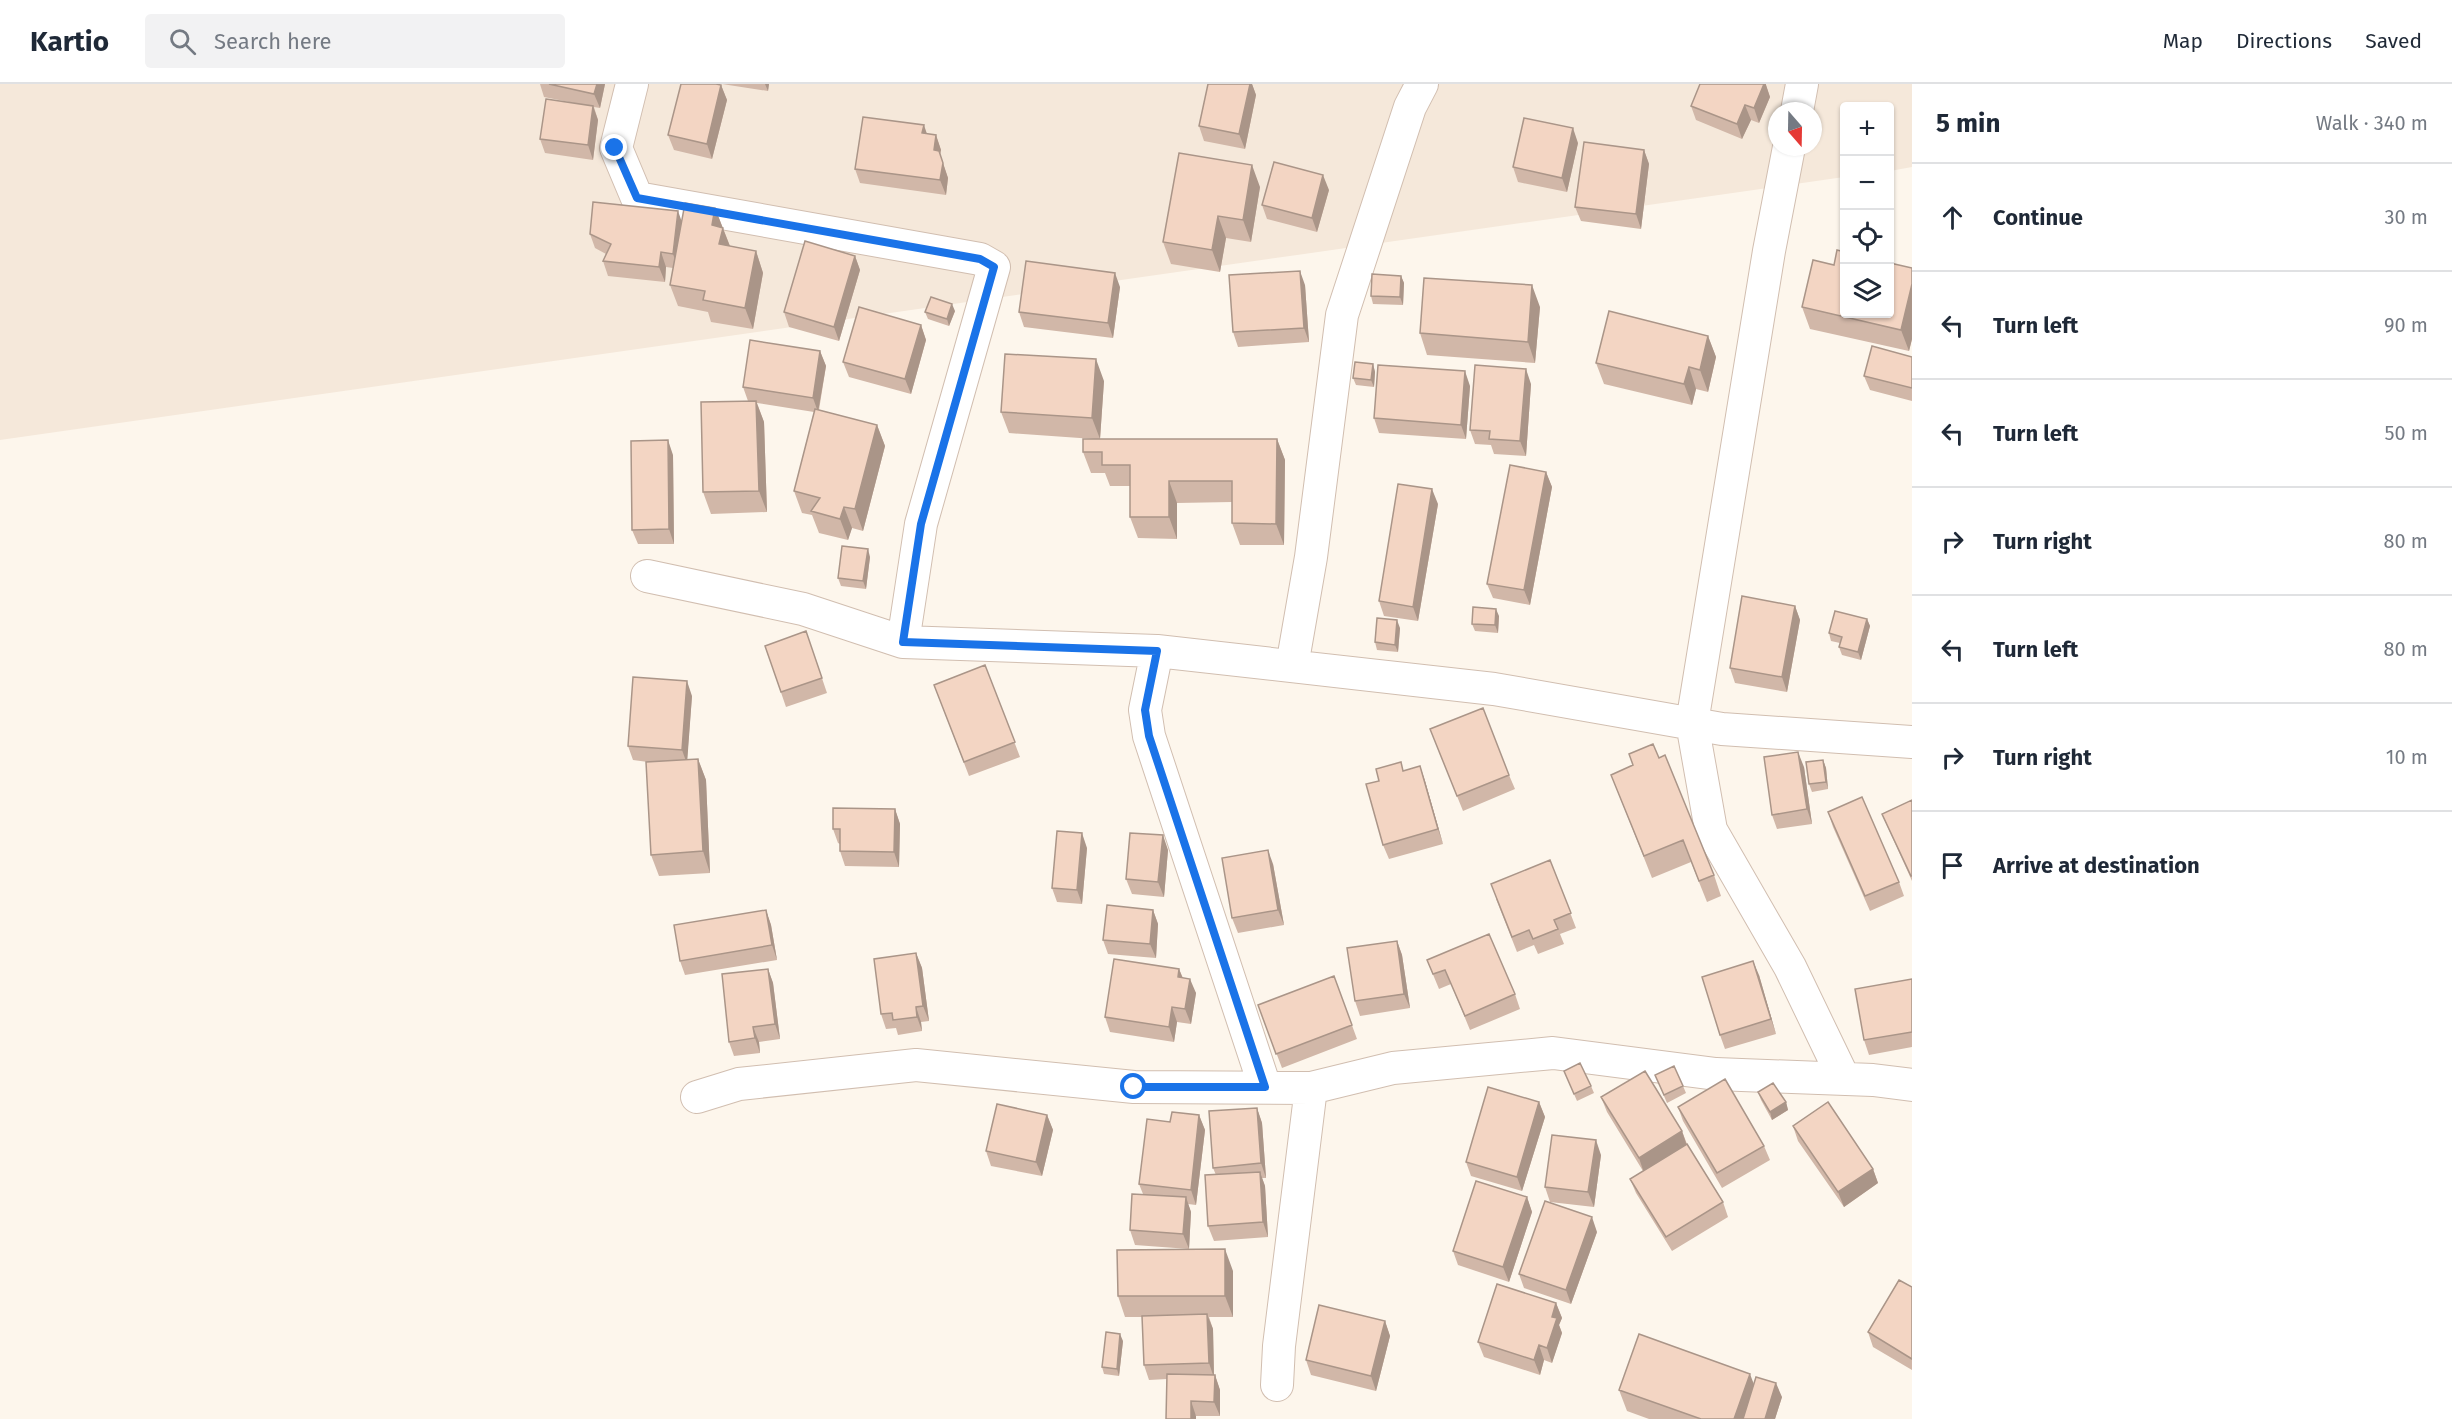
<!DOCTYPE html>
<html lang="en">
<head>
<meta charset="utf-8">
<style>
  body { margin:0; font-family:"Fira Sans",sans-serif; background:#f2f2f3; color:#1f2937 }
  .controls { position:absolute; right:18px; top:18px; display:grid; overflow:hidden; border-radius:6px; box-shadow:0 2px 4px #0004 }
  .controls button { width:54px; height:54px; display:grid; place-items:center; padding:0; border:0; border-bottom:2px solid #e0e1e3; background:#fff; color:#1f2937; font:30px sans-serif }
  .compass { position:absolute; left:1768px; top:18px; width:54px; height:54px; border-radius:50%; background:#fff; box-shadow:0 2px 4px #0004; rotate:160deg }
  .stop { position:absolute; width:18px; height:18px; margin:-14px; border:4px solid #1a73e8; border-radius:50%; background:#fff }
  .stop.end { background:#1a73e8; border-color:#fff; box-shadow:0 2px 6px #0008 }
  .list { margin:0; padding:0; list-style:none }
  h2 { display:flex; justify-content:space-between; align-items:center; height:78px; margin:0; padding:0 24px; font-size:26px }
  h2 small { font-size:20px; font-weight:400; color:#747a83 }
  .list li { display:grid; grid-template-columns:39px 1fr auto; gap:18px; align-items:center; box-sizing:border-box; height:108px; padding:0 24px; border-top:2px solid #e0e1e3 }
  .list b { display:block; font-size:22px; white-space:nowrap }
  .list em { font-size:20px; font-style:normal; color:#747a83 }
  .icon { flex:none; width:33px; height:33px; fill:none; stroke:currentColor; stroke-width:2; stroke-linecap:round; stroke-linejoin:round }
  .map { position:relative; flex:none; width:1912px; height:1335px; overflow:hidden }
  header { display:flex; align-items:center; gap:36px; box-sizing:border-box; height:84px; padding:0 30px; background:#fff; border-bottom:2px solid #e0e1e3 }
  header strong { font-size:28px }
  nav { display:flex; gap:33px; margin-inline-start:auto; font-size:21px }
  .search { width:420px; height:54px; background:#f2f2f3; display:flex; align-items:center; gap:15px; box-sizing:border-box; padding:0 21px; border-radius:6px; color:#747a83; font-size:22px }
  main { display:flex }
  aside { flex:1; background:#fff }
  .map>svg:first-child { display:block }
</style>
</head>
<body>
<header>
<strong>Kartio</strong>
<div class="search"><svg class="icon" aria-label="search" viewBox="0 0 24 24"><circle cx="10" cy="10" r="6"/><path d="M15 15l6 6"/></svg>Search here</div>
<nav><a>Map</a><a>Directions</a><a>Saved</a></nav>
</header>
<main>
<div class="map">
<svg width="1912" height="1335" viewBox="0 0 1912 1335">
  <rect width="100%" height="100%" fill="#fdf6ec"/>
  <!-- residential -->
  <path fill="#f5e8da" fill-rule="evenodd" d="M0,0H1912V83L1890,87V22H1844V93L0,356ZM1777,27H1813V63H1777Z"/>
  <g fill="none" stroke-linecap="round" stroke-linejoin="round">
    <defs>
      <path id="minor" d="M632,0L616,64L637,114L980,175L994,183L921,440L903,558
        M1797,27L1802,0
        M1789,63L1769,167L1692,639L1711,746L1790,883L1844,995
        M647,492L803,525L903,558L1157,567L1494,605L1722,645L1912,658
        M1157,567L1145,626L1149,652L1265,1003
        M1292,582L1311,473L1342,231L1410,23L1422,0
        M697,1013L739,1000L916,981L1134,1003L1311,1004L1393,984L1553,969L1716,990L1873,996L1912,1001
        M1277,1301L1279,1262L1311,1004"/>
    </defs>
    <!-- minor casing -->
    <use href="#minor" stroke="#d1beb0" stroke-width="34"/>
    <!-- minor -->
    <use href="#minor" stroke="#fff" stroke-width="32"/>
  </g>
  <!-- wall -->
  <path fill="#d1b7a8" d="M540,0H605L600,24L594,23L598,36L593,76L545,69L540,55L574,19L544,13Z
    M722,0H769L768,7Z
    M1250,0H1252L1256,11L1245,65L1204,57L1199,42Z
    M721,1L727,16L712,75L674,66L668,51Z
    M1766,1L1770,13L1759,39L1751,36L1742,55L1696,36L1691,22Z
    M927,50L936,51L941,66L940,70L948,94L946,111L860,99L855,85Z
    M1578,59L1567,108L1518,98L1513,83Z
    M1644,66L1649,80L1641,145L1581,137L1575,123Z
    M1260,103L1251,158L1226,154L1220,188L1171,180L1163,158Z
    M1329,106L1317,148L1267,135L1262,121Z
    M715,124L730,162L756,167L763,189L753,245L711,238L708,228L678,222L670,201L673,184L666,183L665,198L608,192L603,177L606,170L595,164L590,150L682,137Z
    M855,172L860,186L839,257L789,243L784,228Z
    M1834,181L1912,184V255L1909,267L1810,245L1802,223Z
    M1401,192L1404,199L1403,221L1373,220L1371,212Z
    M1305,201L1309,258L1238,263L1233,248Z
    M1120,203L1113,254L1024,243L1019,228Z
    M1540,223L1535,279L1427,271L1420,249Z
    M955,227L949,242L928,235L925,228Z
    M921,241L926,256L911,310L849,293L843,278Z
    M1708,252L1716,273L1708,308L1696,305L1692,321L1604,300L1596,279Z
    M820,267L826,282L819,326L877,341L885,362L863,447L852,444L848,456L819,449L812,431L802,429L794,407L814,328L757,319L764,338L767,428L711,430L703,408L748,317L743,303Z
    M1912,273V317L1870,306L1864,292Z
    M1373,280L1375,288L1374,303L1356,301L1353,294Z
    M1104,297L1100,355H1277L1285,376L1284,461H1240L1232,439V418L1177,419V455L1138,454L1130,433V402H1110L1105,389H1091L1083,368L1094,355L1009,349L1001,328Z
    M1531,300L1526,372L1494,370L1491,361L1475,360L1470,346Z
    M1470,302L1466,355L1379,349L1374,334Z
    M673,371L674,460H638L632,446Z
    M1546,388L1552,403L1530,521L1493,514L1487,500Z
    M1438,420L1418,537L1384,532L1379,517Z
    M870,473L866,505L841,502L838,494Z
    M1795,522L1800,536L1787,608L1735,599L1730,584Z
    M1499,532L1498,549L1475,547L1472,540Z
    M1867,535L1870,542L1861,576L1842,571L1839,563L1840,559L1831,557L1829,549Z
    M1400,544L1398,568L1377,566L1375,558Z
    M806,547L827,609L786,623L765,562Z
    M985,581L1020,673L969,692L934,601Z
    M692,612L687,675H698L706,696L710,789L659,792L651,771L648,678L633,676L628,662Z
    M1430,645L1509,691L1515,705L1463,727Z
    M1659,674L1714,791L1721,812L1707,818L1691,778L1652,794L1611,691Z
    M1823,676L1826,684L1828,705L1812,708L1809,700Z
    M1420,682L1425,697L1443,760L1389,775L1383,761L1379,697L1404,687Z
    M1804,683L1812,740L1777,745L1772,731Z
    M1912,716V797L1888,744L1882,730Z
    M895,725L900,740L899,783L845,782L840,767V760L838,759L833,745Z
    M1828,728L1899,798L1904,812L1870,827L1833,743Z
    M1087,764L1082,820L1057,818L1052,804Z
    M1168,766L1164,813L1132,810L1126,795Z
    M1550,776L1576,844L1560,850L1564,860L1538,870L1534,861L1517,868L1496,815Z
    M1273,780L1284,841L1238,849L1232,834Z
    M766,826L771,841L777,876L685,891L680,877Z
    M1153,826L1158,840L1156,874L1108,870L1103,856Z
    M1397,857L1402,871L1410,924L1360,932L1355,917Z
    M916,869L922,884L929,937L921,938L922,947L898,951L896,944L886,945L881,930Z
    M1427,876L1515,910L1520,925L1470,946L1451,900L1439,905Z
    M768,885L773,899L780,955L759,958L760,969L734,972L729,958Z
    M1179,885L1183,894L1196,909L1191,940L1177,938L1174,958L1110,948L1105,933Z
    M1759,891L1776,950L1725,965L1720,951Z
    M1334,892L1357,955L1282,984L1258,921Z
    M1912,895V963L1869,971L1864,956Z
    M1564,987L1591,1002L1594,1009L1577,1017Z
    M1655,991L1683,1002L1686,1009L1667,1019Z
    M1758,1008L1786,1018L1788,1026L1772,1036L1761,1016Z
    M1601,1013L1682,1047L1687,1060L1723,1118L1728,1133L1672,1167L1636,1109L1630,1095L1643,1087L1607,1028Z
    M1539,1018L1545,1033L1522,1107L1471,1092L1466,1078Z
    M1678,1023L1764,1062L1770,1076L1722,1104L1683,1037Z
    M1257,1024L1262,1039L1266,1094H1262L1265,1102L1268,1153L1214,1157L1208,1142L1216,1091L1213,1084Z
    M1047,1031L1053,1046L1042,1092L991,1082L986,1067Z
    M1199,1031L1205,1046L1196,1121L1188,1120L1191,1128L1189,1165L1135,1161L1130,1146L1143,1110L1139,1100L1170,1038Z
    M1793,1042L1873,1085L1878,1099L1844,1123L1798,1057Z
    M1601,1071L1594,1123L1550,1118L1545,1103Z
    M1527,1113L1532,1128L1509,1198L1458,1181L1453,1167Z
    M1597,1148L1571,1220L1524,1204L1519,1190Z
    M1233,1187V1233H1209L1213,1245L1214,1291H1215L1220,1306V1332H1196L1167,1295L1149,1296L1144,1281L1143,1233H1125L1118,1212Z
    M1912,1203V1286L1873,1263L1868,1248Z
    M1556,1219L1562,1234L1559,1241L1562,1249L1552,1279L1544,1276L1540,1291L1484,1273L1478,1258Z
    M1385,1237L1390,1252L1376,1307L1311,1291L1306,1276Z
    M1123,1257L1119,1292L1104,1290L1102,1283Z
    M1754,1300L1782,1313L1775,1335H1649L1627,1327L1619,1306Z"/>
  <!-- shaded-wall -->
  <path fill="#aa9588" d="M597,0H605L600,24L594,10Z
    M765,0H769L768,7Z
    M1250,0H1252L1256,11L1245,65L1239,50Z
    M1758,0H1766V1L1770,13L1759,39L1754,24Z
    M721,1L727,16L712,75L707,60Z
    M1745,21L1751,36L1742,55L1737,40Z
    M593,22L598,36L593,76L588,61Z
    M924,41L929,56L922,49Z
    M1573,44L1578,59L1567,108L1562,94Z
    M936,51L941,66L940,70L948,94L946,111L940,96L934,66Z
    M1644,66L1649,80L1641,145L1636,130Z
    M1252,81L1260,103L1251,158L1243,136Z
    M1323,91L1329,106L1317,148L1312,134Z
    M715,124L731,165L727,182L712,141Z
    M678,127L683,141L678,184L673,170Z
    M1218,132L1226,154L1220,188L1212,166Z
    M756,167L763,189L753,245L745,224Z
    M661,168L666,183L665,198L659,183Z
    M855,172L860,186L839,257L834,243Z
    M1300,187L1305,201L1309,258L1304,244Z
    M1115,189L1120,203L1113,254L1108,239Z
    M1401,192L1404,199L1403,221L1400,213Z
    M1912,200V255L1909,267L1901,246Z
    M1532,201L1540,223L1535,279L1528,258Z
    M952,220L955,227L949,242L947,235Z
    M921,241L926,256L911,310L905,295Z
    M1708,252L1716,273L1708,308L1700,286Z
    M820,267L826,282L818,328L813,314Z
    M1096,275L1104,297L1100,355L1092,334Z
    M1373,280L1375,288L1374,303L1371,296Z
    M1689,283L1696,305L1692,321L1684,300Z
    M1526,285L1531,300L1526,372L1520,357Z
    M1465,287L1470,302L1466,355L1461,341Z
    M756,317L764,338L767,428L759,407Z
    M877,341L885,362L863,447L855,425Z
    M1277,355L1285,376L1284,461L1276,440Z
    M668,356L673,371L674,460L669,445Z
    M1546,388L1552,403L1530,521L1524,506Z
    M1169,397L1177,419V455L1169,433Z
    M1432,405L1438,420L1418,537L1413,523Z
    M844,423L852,444L848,456L840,435Z
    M868,465L870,473L866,505L863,497Z
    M1795,522L1800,536L1787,608L1782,593Z
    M1496,525L1499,532L1498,549L1495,541Z
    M1867,535L1870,542L1861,576L1858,568Z
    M1397,536L1400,544L1398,568L1395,561Z
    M687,597L692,612L687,680L682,666Z
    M1798,668L1804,683L1812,740L1807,725Z
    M698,675L706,696L710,789L703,767Z
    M1823,676L1826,684L1828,705L1826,698Z
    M1420,682L1425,697L1443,760L1438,745Z
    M895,725L900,740L899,783L894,768Z
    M1082,749L1087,764L1082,820L1077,806Z
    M1163,751L1168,766L1164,813L1158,798Z
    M1268,766L1273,780L1284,841L1278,826Z
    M766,826L771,841L777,876L772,861Z
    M1153,826L1158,840L1156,874L1150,860Z
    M1397,857L1402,871L1410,924L1404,910Z
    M916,869L922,884L929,937L923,922Z
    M1753,877L1759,891L1776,950L1771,935Z
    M768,885L773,899L780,955L775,940Z
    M1179,885L1185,900L1178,893Z
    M1190,895L1196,909L1191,940L1185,925Z
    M916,923L921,938L922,947L917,933Z
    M1172,923L1177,938L1174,958L1169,943Z
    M753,943L759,958L760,969L755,954Z
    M1539,1018L1545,1033L1522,1107L1517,1093Z
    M1786,1018L1788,1026L1772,1036L1770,1028Z
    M1257,1024L1262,1039L1266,1094L1261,1079Z
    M1047,1031L1053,1046L1042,1092L1036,1078Z
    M1199,1031L1205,1046L1196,1121L1191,1106Z
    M1682,1047L1687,1062L1644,1089L1639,1074Z
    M1596,1056L1601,1071L1594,1123L1588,1108Z
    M1873,1085L1878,1099L1844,1123L1838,1108Z
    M1260,1088L1265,1102L1268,1153L1263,1138Z
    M1186,1113L1191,1128L1189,1165L1183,1150Z
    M1527,1113L1532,1128L1509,1198L1503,1183Z
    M1592,1133L1597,1148L1571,1220L1566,1206Z
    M1225,1165L1233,1187V1233L1225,1212Z
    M1556,1219L1562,1234L1559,1241L1562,1249L1552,1279L1547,1264L1552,1233Z
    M1207,1230L1213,1245L1214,1294L1209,1279Z
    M1385,1237L1390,1252L1376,1307L1371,1292Z
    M1120,1250L1123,1257L1119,1292L1117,1285Z
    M1539,1261L1544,1276L1540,1291L1534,1276Z
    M1750,1290L1758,1311L1749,1335H1734Z
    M1215,1291L1220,1306V1332L1214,1318Z
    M1776,1299L1782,1313L1775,1335H1765Z
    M1191,1317L1196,1332V1335H1191Z"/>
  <!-- building -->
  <path fill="#f3d5c3" stroke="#aa9588" stroke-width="1.5" d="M549,0H597L594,10Z
    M681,0H716L721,1L707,60L668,51Z
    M1208,0H1250L1239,50L1199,42Z
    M1700,0H1764L1754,24L1745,21L1737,40L1691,22Z
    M546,15L593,22L588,61L540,55Z
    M863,33L924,41L922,49L936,51L934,66L939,67L943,79L940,96L855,85Z
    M1524,34L1573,44L1562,94L1513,83Z
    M1584,58L1644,66L1636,130L1575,123Z
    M1179,69L1252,81L1243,136L1218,132L1212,166L1163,158Z
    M1274,78L1323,91L1312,134L1262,121Z
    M593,118L678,127L673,170L661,168L659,183L603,177L611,160L590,150Z
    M685,119L715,124L712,141L723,144L719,160L756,167L745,224L703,216L705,207L670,201Z
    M805,157L855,172L834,243L784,228Z
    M1837,166L1845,168V230H1890V179L1912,184V200L1901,246L1802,223L1813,176L1834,181Z
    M1026,177L1115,189L1108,239L1019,228Z
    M1300,187L1304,244L1233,248L1229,191Z
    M1372,190L1401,192L1400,213L1371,212Z
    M1424,194L1532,201L1528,258L1420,249Z
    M931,213L952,220L947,235L925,228Z
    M859,223L921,241L905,295L843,278Z
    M1609,227L1708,252L1700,286L1689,283L1684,300L1596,279Z
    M750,256L820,267L813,314L743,303Z
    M1872,262L1912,273V304L1864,292Z
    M1005,270L1096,275L1092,334L1001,328Z
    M1355,278L1373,280L1371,296L1353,294Z
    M1378,281L1465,287L1461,341L1374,334Z
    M1475,281L1526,285L1520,357L1489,355L1490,347L1470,346Z
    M756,317L759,407L703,408L701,318Z
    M815,325L877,341L855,425L844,423L840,435L811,427L820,414L794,407Z
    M1083,355H1277L1276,440L1232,439V397H1169V433H1130V381H1102V368H1083Z
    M668,356L669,445L632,446L631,357Z
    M1510,381L1546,388L1524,506L1487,500Z
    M1398,400L1432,405L1413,523L1379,517Z
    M842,462L868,465L863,497L838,494Z
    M1742,512L1795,522L1782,593L1730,584Z
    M1473,523L1496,525L1495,541L1472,540Z
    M1835,527L1867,535L1858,568L1839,563L1842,553L1829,549Z
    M1377,534L1397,536L1395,561L1375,558Z
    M806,547L822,594L781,608L765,562Z
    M985,581L1015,658L964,678L934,601Z
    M633,593L687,597L682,666L628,662Z
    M1483,624L1509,691L1457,712L1430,645Z
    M1653,660L1659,674L1665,671L1714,791L1699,797L1683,756L1644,772L1611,691L1633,681L1629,670Z
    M1798,668L1807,725L1772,731L1764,673Z
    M698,675L703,767L651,771L646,678Z
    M1823,676L1826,698L1809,700L1806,678Z
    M1401,678L1403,687L1420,682L1438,745L1383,761L1366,700L1379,697L1376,685Z
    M1862,713L1899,798L1865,812L1828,728Z
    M1912,716V792H1911L1882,730Z
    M833,724L895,725L894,768L840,767V745H833Z
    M1057,747L1082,749L1077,806L1052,804Z
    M1130,749L1163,751L1158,798L1126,795Z
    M1268,766L1278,826L1232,834L1222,774Z
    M1550,776L1571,829L1554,836L1558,845L1533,855L1529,846L1512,853L1491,800Z
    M1107,821L1153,826L1150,860L1103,856Z
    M766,826L772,861L680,877L674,841Z
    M1489,850L1515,910L1465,932L1445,886L1433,890L1427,876Z
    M1397,857L1404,910L1355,917L1347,864Z
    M916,869L923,922L916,923L917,933L893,936L892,929L881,930L874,875Z
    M1114,875L1179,885L1178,893L1190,895L1185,925L1172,923L1169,943L1105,933Z
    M1753,877L1771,935L1720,951L1702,893Z
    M768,885L775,940L753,943L755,954L729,958L722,890Z
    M1334,892L1352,941L1276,970L1258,921Z
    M1912,895V948L1864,956L1855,905Z
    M1580,979L1591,1002L1574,1010L1564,987Z
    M1674,982L1683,1002L1664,1011L1655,991Z
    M1645,987L1682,1047L1639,1074L1601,1013Z
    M1725,995L1764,1062L1717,1089L1678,1023Z
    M1773,999L1786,1018L1770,1028L1758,1008Z
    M1488,1003L1539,1018L1517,1093L1466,1078Z
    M1828,1018L1873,1085L1838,1108L1793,1042Z
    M997,1020L1047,1031L1036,1078L986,1067Z
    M1257,1024L1261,1079L1213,1084L1209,1027Z
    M1172,1028L1199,1031L1191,1106L1139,1100L1147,1035L1170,1038Z
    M1552,1051L1596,1056L1588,1108L1545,1103Z
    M1687,1060L1723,1118L1666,1153L1630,1095Z
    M1260,1088L1263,1138L1208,1142L1205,1091Z
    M1476,1097L1527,1113L1503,1183L1453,1167Z
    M1132,1110L1186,1113L1183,1150L1130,1146Z
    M1545,1117L1592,1133L1566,1206L1519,1190Z
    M1225,1165V1212H1118L1117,1166Z
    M1899,1196L1912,1203V1275L1868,1248Z
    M1497,1200L1556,1219L1552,1233L1557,1234L1547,1264L1539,1261L1534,1276L1478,1258Z
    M1319,1221L1385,1237L1371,1292L1306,1276Z
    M1207,1230L1209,1279L1144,1281L1142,1232Z
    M1106,1248L1120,1250L1117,1285L1102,1283Z
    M1639,1250L1750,1290L1734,1335H1701L1619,1306Z
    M1167,1290L1215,1291L1214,1318L1191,1317V1335H1166Z
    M1756,1293L1776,1299L1765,1335H1743Z"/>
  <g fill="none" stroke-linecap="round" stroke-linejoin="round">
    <!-- route -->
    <path stroke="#1a73e8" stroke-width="8" d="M615,64L637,114L980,175L994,183L921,440L903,558L1157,567L1145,626L1149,652L1265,1003H1134"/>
  </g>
</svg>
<div class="controls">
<button>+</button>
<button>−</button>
<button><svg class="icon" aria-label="locate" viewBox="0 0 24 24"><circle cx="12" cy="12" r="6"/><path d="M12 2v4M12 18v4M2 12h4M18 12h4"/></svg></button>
<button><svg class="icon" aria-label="layers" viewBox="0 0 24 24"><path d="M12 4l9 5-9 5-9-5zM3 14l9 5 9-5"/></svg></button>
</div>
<svg class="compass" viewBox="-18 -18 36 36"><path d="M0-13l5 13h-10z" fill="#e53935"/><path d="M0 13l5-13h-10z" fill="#747a83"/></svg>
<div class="stop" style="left:1134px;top:1003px"></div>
<div class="stop end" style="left:615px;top:64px"></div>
</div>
<aside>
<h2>5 min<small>Walk · 340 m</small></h2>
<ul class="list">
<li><svg class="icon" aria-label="ahead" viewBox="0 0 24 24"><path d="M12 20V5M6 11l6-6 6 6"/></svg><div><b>Continue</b></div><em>30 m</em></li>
<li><svg class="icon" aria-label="left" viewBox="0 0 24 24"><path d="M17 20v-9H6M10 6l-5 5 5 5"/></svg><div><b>Turn left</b></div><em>90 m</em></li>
<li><svg class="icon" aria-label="left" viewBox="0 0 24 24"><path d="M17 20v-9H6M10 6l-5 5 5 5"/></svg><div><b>Turn left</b></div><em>50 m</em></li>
<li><svg class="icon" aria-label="right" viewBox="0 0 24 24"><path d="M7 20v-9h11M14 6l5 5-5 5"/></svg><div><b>Turn right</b></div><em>80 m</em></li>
<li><svg class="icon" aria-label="left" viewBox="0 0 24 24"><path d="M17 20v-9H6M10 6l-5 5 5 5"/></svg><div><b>Turn left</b></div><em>80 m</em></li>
<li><svg class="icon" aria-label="right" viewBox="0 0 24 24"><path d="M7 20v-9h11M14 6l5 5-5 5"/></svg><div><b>Turn right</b></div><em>10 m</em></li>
<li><svg class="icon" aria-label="arrive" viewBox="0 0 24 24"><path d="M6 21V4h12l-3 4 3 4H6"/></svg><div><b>Arrive at destination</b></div></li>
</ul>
</aside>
</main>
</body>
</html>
